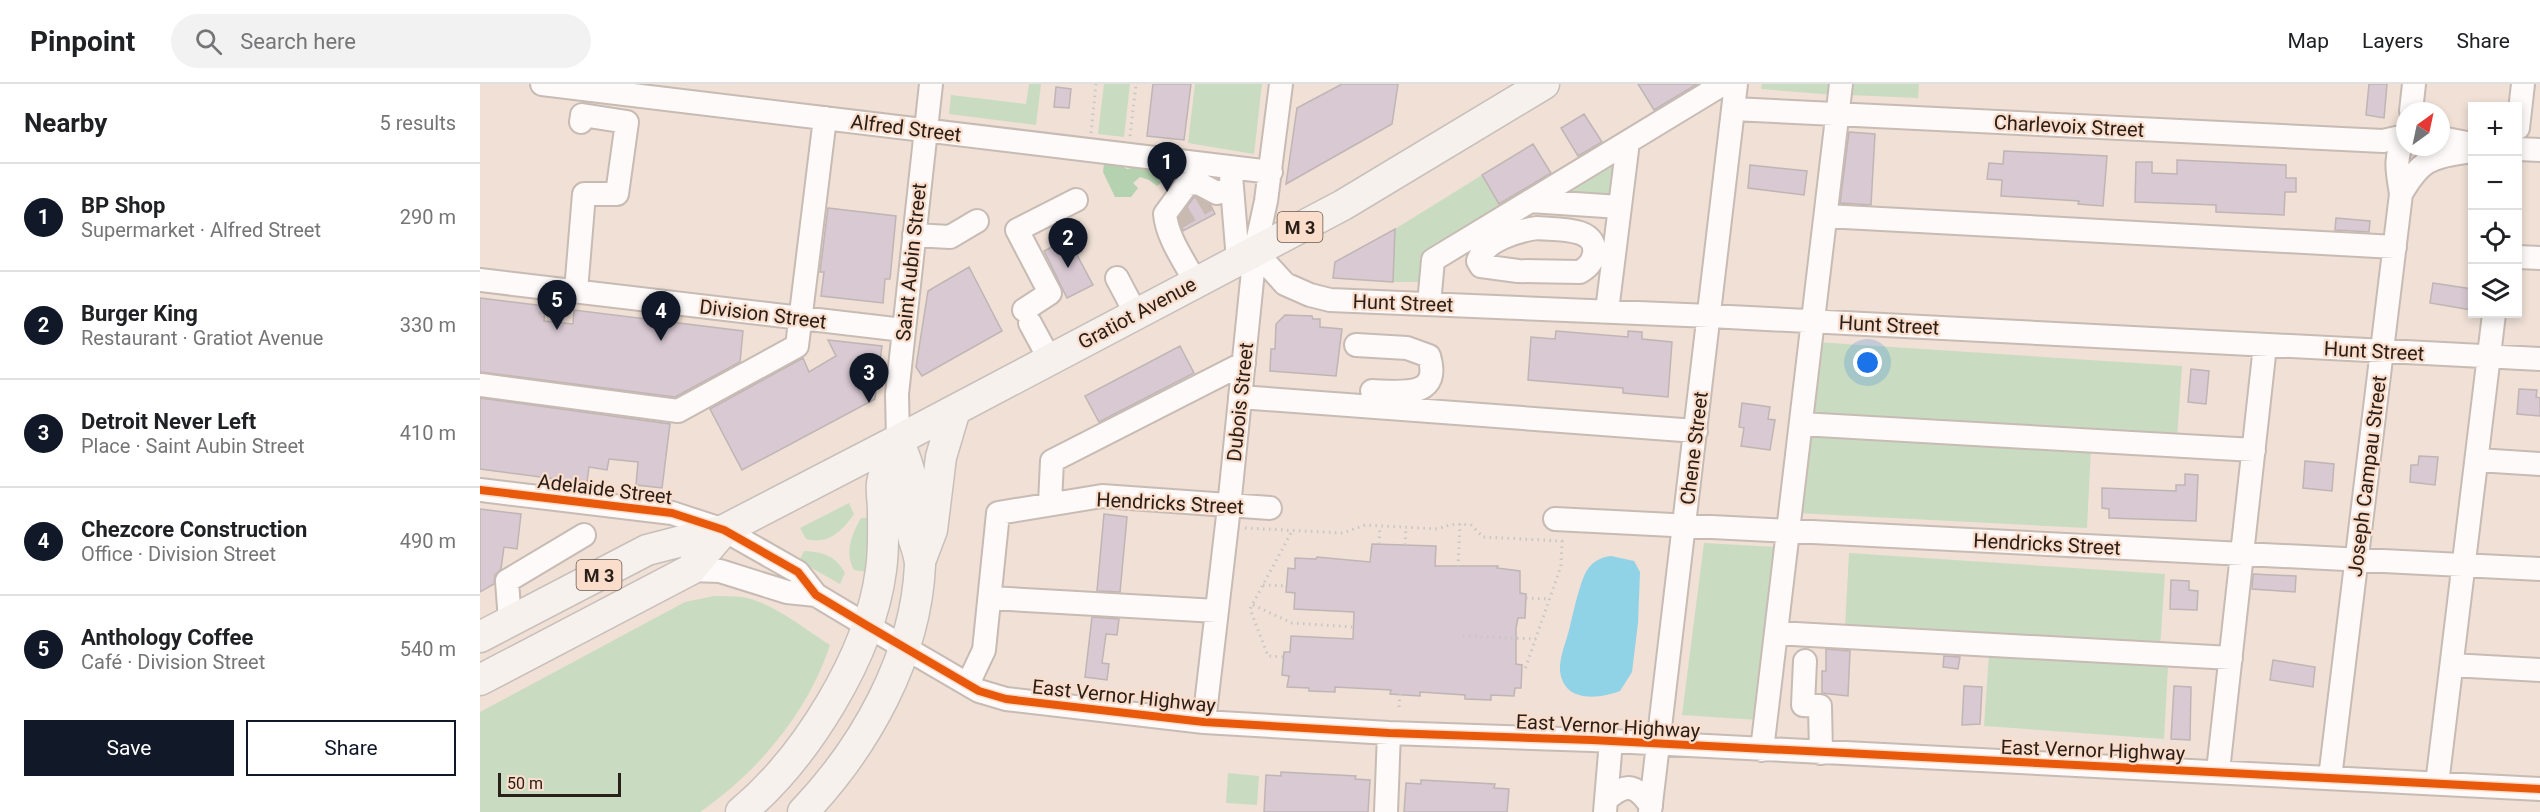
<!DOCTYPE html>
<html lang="en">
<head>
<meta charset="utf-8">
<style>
  body { margin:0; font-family:Roboto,sans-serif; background:#f2f2f2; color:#202124 }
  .controls { position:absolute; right:18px; top:18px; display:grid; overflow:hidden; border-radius:0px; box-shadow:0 3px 9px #0003 }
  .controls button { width:54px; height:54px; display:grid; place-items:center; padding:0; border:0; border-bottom:2px solid #e0e0e0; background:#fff; color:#202124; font:30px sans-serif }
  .compass { position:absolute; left:1916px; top:18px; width:54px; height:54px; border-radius:50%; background:#fff; box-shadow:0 3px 9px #0003; rotate:33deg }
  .scale { position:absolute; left:18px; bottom:15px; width:123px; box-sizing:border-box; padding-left:6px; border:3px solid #2a2019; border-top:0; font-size:16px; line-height:21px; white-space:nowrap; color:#2a2019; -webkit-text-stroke:4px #fbddcb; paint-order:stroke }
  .you { position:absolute; left:1388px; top:279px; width:21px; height:21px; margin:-15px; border:4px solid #fff; border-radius:50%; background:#1a73e8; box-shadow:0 0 0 9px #1a73e833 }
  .badge { display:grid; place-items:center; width:39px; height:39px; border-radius:50%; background:#111827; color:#fff; font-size:20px; font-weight:700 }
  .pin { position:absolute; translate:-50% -50px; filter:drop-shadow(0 2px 3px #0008) }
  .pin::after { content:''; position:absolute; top:32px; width:21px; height:18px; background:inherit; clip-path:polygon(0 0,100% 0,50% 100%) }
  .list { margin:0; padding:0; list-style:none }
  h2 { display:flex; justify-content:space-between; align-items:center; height:78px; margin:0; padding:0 24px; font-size:26px }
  h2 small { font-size:20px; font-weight:400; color:#757577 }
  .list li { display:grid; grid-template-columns:39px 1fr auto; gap:18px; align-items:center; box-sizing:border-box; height:108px; padding:0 24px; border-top:2px solid #e0e0e0 }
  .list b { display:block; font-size:22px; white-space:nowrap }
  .list p { margin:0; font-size:20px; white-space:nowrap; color:#757577 }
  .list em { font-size:20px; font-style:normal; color:#757577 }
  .actions { display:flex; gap:12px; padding:18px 24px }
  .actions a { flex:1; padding:14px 0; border:2px solid #111827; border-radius:0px; text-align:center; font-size:21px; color:#111827 }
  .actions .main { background:#111827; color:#fff }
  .icon { flex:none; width:33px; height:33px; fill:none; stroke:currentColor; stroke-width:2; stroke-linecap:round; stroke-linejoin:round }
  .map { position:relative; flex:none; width:2060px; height:728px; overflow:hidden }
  header { display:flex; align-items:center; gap:36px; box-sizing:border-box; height:84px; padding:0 30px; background:#fff; border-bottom:2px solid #e0e0e0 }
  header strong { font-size:28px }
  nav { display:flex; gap:33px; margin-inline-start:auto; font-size:21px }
  .search { width:420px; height:54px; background:#f2f2f2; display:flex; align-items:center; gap:15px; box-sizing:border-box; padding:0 21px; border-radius:33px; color:#757577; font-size:22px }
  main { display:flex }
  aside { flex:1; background:#fff }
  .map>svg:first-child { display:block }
</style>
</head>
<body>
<header>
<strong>Pinpoint</strong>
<div class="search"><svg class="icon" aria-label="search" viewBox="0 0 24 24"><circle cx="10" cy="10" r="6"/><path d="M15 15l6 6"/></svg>Search here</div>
<nav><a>Map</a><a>Layers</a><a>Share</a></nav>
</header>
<main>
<aside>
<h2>Nearby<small>5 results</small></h2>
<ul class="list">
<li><span class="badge">1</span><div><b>BP Shop</b><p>Supermarket · Alfred Street</p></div><em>290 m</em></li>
<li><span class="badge">2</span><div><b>Burger King</b><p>Restaurant · Gratiot Avenue</p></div><em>330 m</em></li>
<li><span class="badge">3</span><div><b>Detroit Never Left</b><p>Place · Saint Aubin Street</p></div><em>410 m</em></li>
<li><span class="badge">4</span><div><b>Chezcore Construction</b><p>Office · Division Street</p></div><em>490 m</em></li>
<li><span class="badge">5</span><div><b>Anthology Coffee</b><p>Café · Division Street</p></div><em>540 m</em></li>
</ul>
<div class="actions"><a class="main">Save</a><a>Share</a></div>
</aside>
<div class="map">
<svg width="2060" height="728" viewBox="0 0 2060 728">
  <rect width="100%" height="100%" fill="#f0e0d6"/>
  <!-- green -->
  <path fill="#c9dcc1" d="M549,0H561L556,41L469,30L471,11L546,20Z
    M624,0H650L644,53L618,50Z
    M715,0H782L774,70L708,59Z
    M1282,0H1356L1355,11L1281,5Z
    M1371,0H1439L1438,14L1370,11Z
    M1140,67L1134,116L1073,111Z
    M1002,91L1026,132L953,176L951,198H913L915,145Z
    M1335,258L1702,282L1697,355L1330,330Z
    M1326,349L1611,363L1607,444L1316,429Z
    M369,419L374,430C362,447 349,461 326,455L320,444Z
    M381,434H392L386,488L374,486C364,469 372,450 381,434Z
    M1224,459L1297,463L1278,636L1202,631Z
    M324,467C343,468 356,472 365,489L360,500L319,477Z
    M1369,469L1685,490L1680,564L1365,543Z
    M234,512C243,512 253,512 263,513C294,519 323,544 350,561C328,628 278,688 220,728H0V628L205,518Z
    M1509,570L1688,582L1684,655L1504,642Z
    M748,689L779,692L777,721L746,719Z"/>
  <!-- forest -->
  <path fill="#b4d2af" d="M637,79L647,85C662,80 684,84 693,97L685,96L677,102L669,96L660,93L653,99L658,104L651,113H635L623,88L624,80Z"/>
  <!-- water -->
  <path fill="#90d2e6" d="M1131,472L1154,477L1160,488L1158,539L1152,588L1140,607C1118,615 1084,619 1080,587C1079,573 1087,556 1090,542C1093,530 1101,493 1108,485C1113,477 1122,473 1131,472Z"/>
  <!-- building -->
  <path fill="#d9c9d2" stroke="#bfb5b5" stroke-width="1.5" d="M673,0H711L704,56L667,52Z
    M862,0H918L912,40L806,100L817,24Z
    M1158,0H1217L1174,26Z
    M1889,0H1907L1904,34L1886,31Z
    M576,3L591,5L589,24L574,23Z
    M1104,30L1122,58L1098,72L1081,44Z
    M1369,48L1395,50L1391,121L1360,119Z
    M1053,60L1071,89L1019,120L1002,91Z
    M1524,67L1627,72L1623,122L1598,120L1599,117L1521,112L1522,96L1507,95L1509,79L1523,80Z
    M1697,76L1806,81V94H1816V108H1805L1804,131L1736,128V121L1655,118L1656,78H1672V89L1697,90Z
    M1270,81L1327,87L1324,111L1268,104Z
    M714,113L730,120L735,130L703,147L699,133Z
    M348,124L416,132L410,195H405L403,219L341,212L344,188H340Z
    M1856,134L1890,137L1889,148L1855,146Z
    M915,145L913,198L853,194L855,178Z
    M588,154L613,201L587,214L564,167Z
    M489,183L522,247L442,292L436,283L448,207Z
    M1953,199L1992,205V226L1950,219Z
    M0,214L65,222L64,237L93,240L94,226L263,247L260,278L195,313L0,288Z
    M805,231L832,232L833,235H840V243L862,245L856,292L790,287L791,265H795L796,240Z
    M1076,247L1148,253V247L1162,248V255L1192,258L1188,313L1143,309V304L1048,296L1051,253L1075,255Z
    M348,256L402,262L395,315L262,386L230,325L323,274L329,288L356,272Z
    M700,262L714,289L619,338L605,312Z
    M1711,285L1729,287L1726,320L1708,318Z
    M2039,305L2057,306L2056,313L2060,314V332L2037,330Z
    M0,314L190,340L182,404L156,401L158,378L129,375L127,386L109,383L107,399L0,385Z
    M1262,319L1290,323L1288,335L1295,336L1290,366L1261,362L1264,344L1259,343Z
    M1939,372L1958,373L1955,401L1930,398L1931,381H1938Z
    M1825,377L1854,380L1852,407L1823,404Z
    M1705,390L1718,391L1716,437L1629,434V425L1622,424V404L1696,407V401H1705Z
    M0,425L41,430L37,465L24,463L21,485L15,491L14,500L0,508Z
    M624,430L647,433L640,508L617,507Z
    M892,460L956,462L955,482H1018L1017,484L1040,487V509L1046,510L1045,534H1038L1036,544V580L1042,581L1041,604H1035L1034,612L1011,611V616L985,615V611L940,608V612L910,610L911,606L855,603V608L829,607V604L807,603L809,592L802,591L804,568H810L811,552L873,555L874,528L814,525L815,509L806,508L808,484L815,485V474L836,475L837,473L890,478Z
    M1773,490L1816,492L1815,508L1772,505Z
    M1691,496L1709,497V506L1718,507L1717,526L1690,525Z
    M612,533L639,535L637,551L626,550L622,579L629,580L627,596L605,593Z
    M1346,565L1370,567L1368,612L1342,609V587H1346Z
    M1464,572L1480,573L1478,585L1463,583Z
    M1793,576L1835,583L1833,603L1790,596Z
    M1484,602L1502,603L1500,640L1482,641Z
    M1694,602L1711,603L1710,656L1691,655Z
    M801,688L876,692L875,695L890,696L888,728H784L786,691L801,692Z
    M941,696L1015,700L1014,704L1029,705L1027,728H924L926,699L941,700Z"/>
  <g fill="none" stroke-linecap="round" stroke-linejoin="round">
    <!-- minor-tunnel -->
    <path stroke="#c8bab0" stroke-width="22" stroke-dasharray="22 11" stroke-linecap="butt" d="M691,138L728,116"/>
    <defs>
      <path id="minor" d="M62,0L791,88
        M1253,25L1903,57L1925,52
        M1931,27L1934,0
        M2038,44L2043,0
        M1961,54L1992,60
        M2038,65L2060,66
        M751,91L758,176
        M1921,110C1943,72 1952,74 1992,67
        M1050,117L1140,123
        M1346,132L1915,163
        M1057,144C1076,146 1118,142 1114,170C1112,179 1108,183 1100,188L1038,187L1001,182L998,177C1005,156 1037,147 1057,144Z
        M434,151L470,153L497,137
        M775,167L805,200L830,211L850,216L1230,232L2060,275
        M2038,173L2060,174
        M637,194L656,230
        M0,196L423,246
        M716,199C705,178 687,154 685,130L707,100L718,99L737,109L751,105
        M96,207L104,110H137L147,38L102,31L101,38
        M949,220L953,176L1243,0
        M544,226L570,209L537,146L596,116
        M1127,227L1148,58
        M550,239L570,276
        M876,261L927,264L949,272C962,315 920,308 892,307
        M1,301L198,327L317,262L345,34
        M760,313L1216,347
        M1321,340L1774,366
        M418,356L417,310L451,0
        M1998,376L2060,380
        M0,406L192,429L244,446L318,488L336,511L386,541L499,607L526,615L724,638L909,649L1112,656L2060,705
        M570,419L572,377L764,279
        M1075,435L2060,485
        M210,486L240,487L307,508L336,511
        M510,514L737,527
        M30,537L27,497L104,451
        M1296,549L1751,574
        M1325,577L1323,621L1340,622L1341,669
        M1972,581L2060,586
        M488,600L504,566L518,429L622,412L790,424
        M724,638L749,423L775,167L786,117L801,0
        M1282,666L1361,0
        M1738,687L1785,262
        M1850,694L1921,110C1918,90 1913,73 1925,55
        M1957,700L2014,230
        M1127,715C1147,698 1156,701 1171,722
        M906,728L909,649
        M1125,728L1131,657
        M1170,728L1256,0"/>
      <path id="major" d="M441,475L452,446L461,373L475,326
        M0,553L167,466L244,446L418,356L863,121L1064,0
        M0,596L210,486L244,446
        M261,728C326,674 390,571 401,486C404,466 403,446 403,426C403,418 401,408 402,399C404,385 413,369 418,356
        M323,728C385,663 436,573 440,481C440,469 433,458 432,446C431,427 432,409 430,391C428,379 422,367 418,356"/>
    </defs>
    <!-- minor casing -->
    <use href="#minor" stroke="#c7bbb3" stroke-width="26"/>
    <!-- major casing -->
    <use href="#major" stroke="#c7bfba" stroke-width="33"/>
    <!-- path -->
    <path stroke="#cac6c1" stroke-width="3" stroke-dasharray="1.5 4.5" stroke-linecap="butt" d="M611,49L616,0
      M650,52L656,0
      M60,230L61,220
      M765,444L863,449L885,441L959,445C970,439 978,440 991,441L1003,453L1082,457L1081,482L1045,585L1042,586
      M899,460L900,442
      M925,461L926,443
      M978,483L980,440
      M783,501L807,502
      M1046,514L1069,515
      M773,521L812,539L873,543
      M983,552L1056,555
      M803,573L788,572L770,525L812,447
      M919,623L920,610"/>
    <!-- minor -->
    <use href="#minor" stroke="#fdfaf9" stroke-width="22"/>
    <!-- major -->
    <use href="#major" stroke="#f7f1ee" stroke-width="30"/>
    <defs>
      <path id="cycleway" d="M0,406L192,429L244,446L318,488L336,511L386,541L499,607L526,615L724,638L909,649L1112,656L2060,705"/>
    </defs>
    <!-- cycleway casing -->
    <use href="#cycleway" stroke="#fbddcb" stroke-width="11"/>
    <!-- cycleway -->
    <use href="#cycleway" stroke="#e8590c" stroke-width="8"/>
  </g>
  <g text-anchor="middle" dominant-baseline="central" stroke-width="4.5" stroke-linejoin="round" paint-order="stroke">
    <!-- shield labels -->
    <g fill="#fbddcb" stroke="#69594e" stroke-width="1.5">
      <rect x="797.5" y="128" width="45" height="30" rx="4.5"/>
      <rect x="96.5" y="476" width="45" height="30" rx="4.5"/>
    </g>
    <g font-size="18" font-weight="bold" fill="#2a2019">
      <text x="820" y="143">M 3</text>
      <text x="119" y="491">M 3</text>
    </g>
    <!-- street labels -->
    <g font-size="20" fill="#2a2019" stroke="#fbddcb">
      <text transform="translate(1589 42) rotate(3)">Charlevoix Street</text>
      <text transform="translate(426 44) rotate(7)">Alfred Street</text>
      <text transform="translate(431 178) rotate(-84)">Saint Aubin Street</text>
      <text transform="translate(923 219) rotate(2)">Hunt Street</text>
      <text transform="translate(657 229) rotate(-28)">Gratiot Avenue</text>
      <text transform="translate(283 230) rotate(7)">Division Street</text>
      <text transform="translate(1409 241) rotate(3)">Hunt Street</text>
      <text transform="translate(1894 267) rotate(3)">Hunt Street</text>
      <text transform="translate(760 318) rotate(-84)">Dubois Street</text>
      <text transform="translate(1214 364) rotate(-83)">Chene Street</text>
      <text transform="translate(1887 392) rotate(-83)">Joseph Campau Street</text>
      <text transform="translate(125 405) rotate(7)">Adelaide Street</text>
      <text transform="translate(690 419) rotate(3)">Hendricks Street</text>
      <text transform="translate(1567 460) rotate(3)">Hendricks Street</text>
      <text transform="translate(644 612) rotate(6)">East Vernor Highway</text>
      <text transform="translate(1128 642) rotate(3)">East Vernor Highway</text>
      <text transform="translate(1613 666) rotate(2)">East Vernor Highway</text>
    </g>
  </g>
</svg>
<div class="controls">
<button>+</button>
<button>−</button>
<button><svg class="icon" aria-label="locate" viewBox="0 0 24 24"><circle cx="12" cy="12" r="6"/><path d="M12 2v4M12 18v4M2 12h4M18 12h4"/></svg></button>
<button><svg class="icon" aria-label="layers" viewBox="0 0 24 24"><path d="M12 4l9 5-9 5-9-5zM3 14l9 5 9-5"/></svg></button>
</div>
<svg class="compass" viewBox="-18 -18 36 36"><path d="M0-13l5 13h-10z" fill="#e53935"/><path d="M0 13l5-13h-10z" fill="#757577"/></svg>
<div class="scale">50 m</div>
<div class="you"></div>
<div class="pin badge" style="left:687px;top:108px">1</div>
<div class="pin badge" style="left:588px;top:184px">2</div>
<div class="pin badge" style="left:389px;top:319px">3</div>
<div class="pin badge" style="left:181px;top:257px">4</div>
<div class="pin badge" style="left:77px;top:246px">5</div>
</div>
</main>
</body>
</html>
